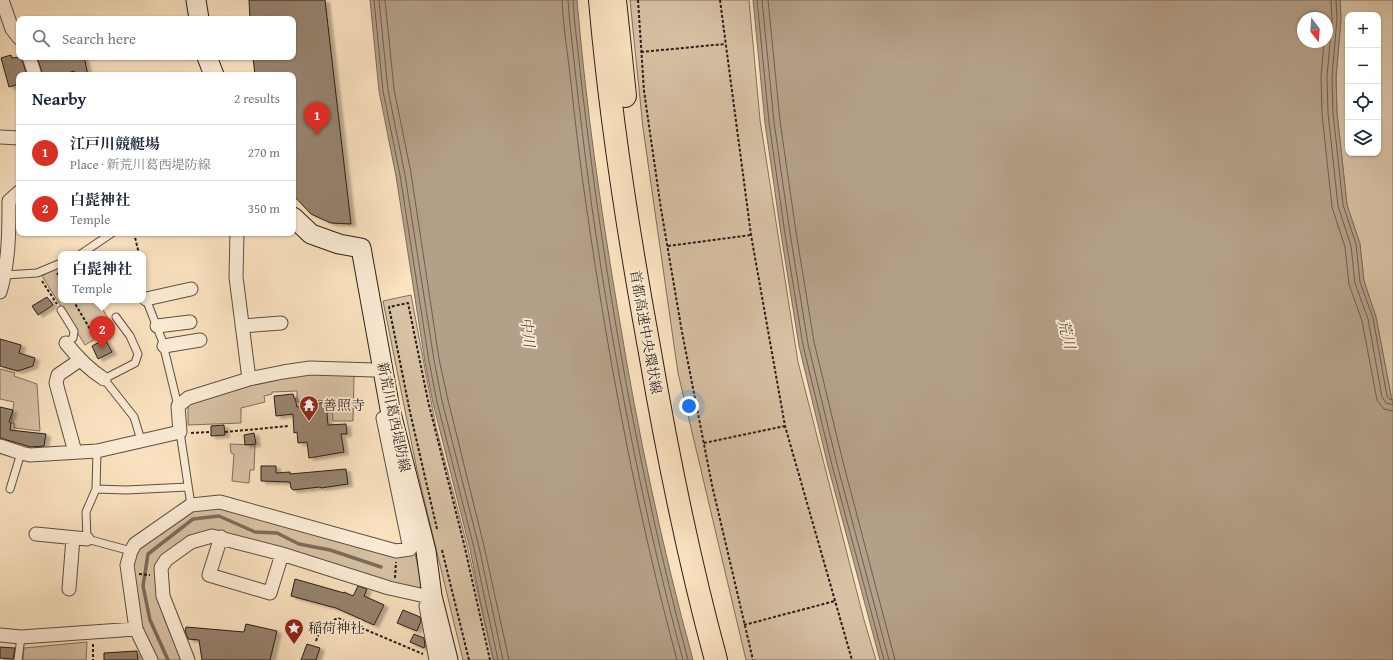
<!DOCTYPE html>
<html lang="en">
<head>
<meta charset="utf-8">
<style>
  body { margin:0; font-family:"Gentium Book Plus","Noto Serif JP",serif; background:#f6f6f7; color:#1f2937 }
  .controls { position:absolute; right:12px; top:12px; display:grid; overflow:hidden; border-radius:8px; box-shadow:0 1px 3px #0004 }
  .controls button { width:36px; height:36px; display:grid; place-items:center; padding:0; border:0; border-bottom:1px solid #e0e1e3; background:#fff; color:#1f2937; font:20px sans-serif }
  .compass { position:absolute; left:1297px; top:12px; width:36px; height:36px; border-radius:50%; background:#fff; box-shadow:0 1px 3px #0004; rotate:163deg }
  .you { position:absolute; left:689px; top:406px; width:14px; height:14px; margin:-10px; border:3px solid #fff; border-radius:50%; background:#1a73e8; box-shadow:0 0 0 6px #1a73e833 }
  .badge { display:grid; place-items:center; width:26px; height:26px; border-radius:50%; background:#d93025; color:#fff; font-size:13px; font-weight:700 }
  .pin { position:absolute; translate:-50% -33px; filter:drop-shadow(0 1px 2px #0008) }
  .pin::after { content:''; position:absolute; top:21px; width:14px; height:12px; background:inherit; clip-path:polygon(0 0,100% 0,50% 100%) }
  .popup { position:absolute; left:58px; top:251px; width:88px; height:52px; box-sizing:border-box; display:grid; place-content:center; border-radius:8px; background:#fff; filter:drop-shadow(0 1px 3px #0005); font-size:13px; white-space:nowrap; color:#747a83 }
  .popup b { font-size:15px; color:#1f2937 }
  .popup::after { content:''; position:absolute; left:50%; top:100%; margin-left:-8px; border:8px solid transparent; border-top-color:#fff }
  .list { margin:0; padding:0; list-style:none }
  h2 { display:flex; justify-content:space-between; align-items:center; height:52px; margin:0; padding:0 16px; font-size:17px }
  h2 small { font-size:13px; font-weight:400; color:#747a83 }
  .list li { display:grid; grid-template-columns:26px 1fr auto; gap:12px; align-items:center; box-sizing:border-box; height:56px; padding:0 16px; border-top:1px solid #e0e1e3 }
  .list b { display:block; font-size:15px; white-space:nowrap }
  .list p { margin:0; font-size:13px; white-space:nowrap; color:#747a83 }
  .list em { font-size:13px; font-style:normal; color:#747a83 }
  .icon { flex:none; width:22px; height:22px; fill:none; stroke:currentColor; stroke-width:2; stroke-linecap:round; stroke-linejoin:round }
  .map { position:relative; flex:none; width:1393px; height:660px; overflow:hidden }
  .search { position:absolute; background:#fff; box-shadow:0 1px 3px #0004; left:16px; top:16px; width:280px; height:44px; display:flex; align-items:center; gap:10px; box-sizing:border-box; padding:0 14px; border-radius:8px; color:#747a83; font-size:15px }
  .panel { position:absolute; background:#fff; box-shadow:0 1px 3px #0004; left:16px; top:72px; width:280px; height:164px; border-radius:8px }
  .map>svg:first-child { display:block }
</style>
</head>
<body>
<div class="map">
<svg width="1393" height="660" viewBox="0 0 1393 660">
  <defs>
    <filter id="shadow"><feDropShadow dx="4.5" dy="2.5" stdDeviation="1" flood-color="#0004"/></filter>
  </defs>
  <rect width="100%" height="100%" fill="#fce4c2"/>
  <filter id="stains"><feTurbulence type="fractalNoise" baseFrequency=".005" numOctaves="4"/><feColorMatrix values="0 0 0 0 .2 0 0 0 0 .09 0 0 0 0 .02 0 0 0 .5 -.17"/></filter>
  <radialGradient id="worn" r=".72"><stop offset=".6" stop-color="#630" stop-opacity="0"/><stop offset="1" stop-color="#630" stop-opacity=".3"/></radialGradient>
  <!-- green -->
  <path fill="#d8c2a5" stroke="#80705e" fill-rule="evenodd" d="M630,0H749L760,120L798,362L864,620L876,660H746L678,373L643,128Z
    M1340,0H1393V406L1376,317L1364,281L1360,244L1347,205L1337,113L1336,77L1341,19ZM1348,15H1378V153H1348Z
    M61,265V300H97L114,328L85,345L42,276Z
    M411,295L436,427L467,545L493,660H463L417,470L383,301Z
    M0,369L15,373L14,376L37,384L40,431L14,428V423H11L14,402L0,399Z
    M303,374L354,376L353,421H333L331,400L297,402V391L272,392V394L264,396L265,402L241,408V423L188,425V406L195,401L255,383Z
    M230,444L255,445L254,470H250L249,483L232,481L234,454L231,453Z
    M220,505L394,555L415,554L424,591L394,587L217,533L155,572C156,603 169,632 182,660H155L139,628L130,572L134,552L191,508Z
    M87,642L86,660H23L24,648Z"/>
  <!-- water -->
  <path fill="#b4a088" stroke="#7c6c5b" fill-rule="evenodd" d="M370,0H577C586,106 601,212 619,317C638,433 662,547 693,660H494L483,614L470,549L433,403L425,362L396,176L379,91Z
    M753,0H1340L1341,19L1336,77L1337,113L1347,205L1360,244L1364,281L1376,317L1393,406V660H880L828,466L799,346L781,234L765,123ZM1303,18H1327V42H1303Z"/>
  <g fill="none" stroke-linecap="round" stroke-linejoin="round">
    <!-- shore -->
    <path stroke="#6e5e50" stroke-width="1" d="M374,0L383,91L400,175L429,361L437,402L474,548L498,660
      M379,0L388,90L405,175L434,360L442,401L479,547L503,660
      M385,0L394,89L411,173L439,359L448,400L484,546L509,660
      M562,0C563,25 567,49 570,74C575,120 580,165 587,211C609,362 637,513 677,660
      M568,0C569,23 573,47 575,70C580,116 586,162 592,208C614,360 643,512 683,660
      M573,0C574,23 578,47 580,70C585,115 591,160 597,204C619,358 648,510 688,660
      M757,0L769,122L785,234L803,345L832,465L884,660
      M762,0L774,122L790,233L808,344L837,464L889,660
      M768,0L780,121L796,232L814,342L843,462L895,660
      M1331,0L1332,19L1327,77L1328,113L1338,206L1351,246L1355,283L1368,319L1382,397L1386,403L1393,405
      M1336,0L1337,19L1332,77L1333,113L1343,205L1356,244L1360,282L1373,318L1387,396L1389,399L1393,400
      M1324,42L1321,77L1322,114L1332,207L1345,247L1349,284L1362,321L1377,400L1384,409L1393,411"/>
    <!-- stream -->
    <path stroke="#7c6c5b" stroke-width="3.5" d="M168,660L150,620L143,586L148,554L193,519L219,516L255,532L277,533L299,544L330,550L381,567"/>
  </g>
  <!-- building -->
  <path fill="#978470" stroke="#291d18" filter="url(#shadow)" d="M249,0H325L351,224L331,223L311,214L293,195V75H255L253,57H293V19H250Z
    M11,55L12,58L21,57L27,75H19V84L9,87L1,58Z
    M37,57H84L88,75H75L74,71L62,75H43Z
    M47,297L53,305L38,315L32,306Z
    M0,339L21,345L19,353L35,358L33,366L18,371L0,366Z
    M105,339L112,352L98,359L92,346Z
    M293,394L294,398H295L297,407L326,402L328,425L346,424L347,434H341L344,452L309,458L307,442L298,443L297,432L294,433L293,414L276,416L274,396Z
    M0,407L13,410L9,422L11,423L10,430L46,434L44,446L31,447L0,438Z
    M224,425L225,435L211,436V426Z
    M254,433L256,444L245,445L244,435Z
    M261,466H276V473L290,472V474L346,469L348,484L321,488L320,487L293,490L291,488L290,482L261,481Z
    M295,579L344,593V592L353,596L358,586L367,589L364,596L384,605L374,625L336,608L291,596Z
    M403,610L420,617L421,621L417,631L397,623Z
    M246,624L277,631L270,660H202L199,640L188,639L185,631L186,627L244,632Z
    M414,634L424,638L425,646L424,648L410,642Z
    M307,644L320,648L316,660H301Z
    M0,647L15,648L13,659L0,658Z
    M137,651L138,660H104V653Z"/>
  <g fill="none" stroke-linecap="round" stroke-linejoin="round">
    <defs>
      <path id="lane" d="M81,254L112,233
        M5,275L37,273L61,263
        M146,299L162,340L178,406
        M61,310L74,331L73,338L66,343
        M116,317L130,336L138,354L135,363L104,379L134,417L141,440
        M180,432L191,505
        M97,451L96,489L86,512L87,539L131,551
        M10,489L21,453
        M96,489L126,490L188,487
        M18,660L21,637"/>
      <path id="street" d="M2,0L12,29L19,38
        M29,57L35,75
        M0,137L19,138
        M237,233L236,277L249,379
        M0,292C9,262 9,232 9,201L19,192
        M146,299L191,289
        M157,326L190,322
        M242,326L281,323
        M66,343C77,357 88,369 104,379
        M164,346L200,340
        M0,446L21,453L30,455L97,451L180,432L178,406L188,398L249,379L283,372L310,368L374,370
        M75,452L56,383L58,375L80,360
        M36,534L87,539
        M221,537L209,575L270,593L282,554
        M69,589L73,538
        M426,606L436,660
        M0,635L21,637L136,629
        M151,660L136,629L127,565L131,551L135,544L191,505L220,502L396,551L410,549L383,418
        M188,660L163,596L161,568L166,560L191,542L212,536L282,554L389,588L425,596H432"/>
      <path id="secondary" d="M196,0L199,19
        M207,57L214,75
        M293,217L311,234L339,244L361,248L390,409L426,551L432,596L448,660"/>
      <path id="highway" d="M600,0C610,117 628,232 649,347C667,452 688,557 716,660
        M615,0L625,96"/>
    </defs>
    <!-- lane casing -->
    <use href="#lane" stroke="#5e4f42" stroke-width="9"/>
    <!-- street casing -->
    <use href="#street" stroke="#5e4f42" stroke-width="15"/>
    <!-- secondary casing -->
    <use href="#secondary" stroke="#291d18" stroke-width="21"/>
    <!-- highway casing -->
    <use href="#highway" stroke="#291d18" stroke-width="24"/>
    <!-- path -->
    <path stroke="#291d18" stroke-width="2" stroke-dasharray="3 2" stroke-linecap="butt" d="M638,0L644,91L661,209L682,332L712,485L753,660
      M720,0L751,235L785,426L852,660
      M641,52L725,44
      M134,233L139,254
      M668,246L751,235
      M57,273L61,279
      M42,281L57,304
      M73,300L94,336
      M225,432L289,426
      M191,433L211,432
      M704,443L785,426
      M437,529L410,412L389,307L408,303L428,401L464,544L490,660
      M442,550L469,660
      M139,574L150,575
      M395,578L396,562
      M744,625L835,601
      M316,641L322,625L338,618L423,654
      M93,644V660"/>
    <!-- lane -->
    <use href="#lane" stroke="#fdedd7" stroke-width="7"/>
    <!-- street -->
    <use href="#street" stroke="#fdedd7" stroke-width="13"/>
    <!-- secondary -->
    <use href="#secondary" stroke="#fdedd7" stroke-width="19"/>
    <!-- highway -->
    <use href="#highway" stroke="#fce4c2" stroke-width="22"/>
  </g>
  <!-- icons -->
  <defs>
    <symbol id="temple-pin" viewBox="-11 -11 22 30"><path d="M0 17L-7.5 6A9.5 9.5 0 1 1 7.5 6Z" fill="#8f2418" stroke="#fdedd7"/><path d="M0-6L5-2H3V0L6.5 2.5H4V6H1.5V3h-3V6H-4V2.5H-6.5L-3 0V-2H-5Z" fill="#fff"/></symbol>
    <symbol id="sight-pin" viewBox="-11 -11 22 30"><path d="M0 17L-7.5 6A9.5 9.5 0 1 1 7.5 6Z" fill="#8f2418" stroke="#fdedd7"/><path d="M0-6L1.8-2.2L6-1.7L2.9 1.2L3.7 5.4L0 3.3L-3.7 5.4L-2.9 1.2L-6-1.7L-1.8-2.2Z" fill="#fff"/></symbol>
  </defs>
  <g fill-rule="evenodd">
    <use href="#temple-pin" x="298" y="394" width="22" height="30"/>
    <use href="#sight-pin" x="283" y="617" width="22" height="30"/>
  </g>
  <g text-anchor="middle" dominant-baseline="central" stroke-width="3.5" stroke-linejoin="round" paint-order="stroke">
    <!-- street labels -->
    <g font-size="14" fill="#291d18" stroke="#fdedd7">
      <text transform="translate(646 332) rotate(80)">首都高速中央環状線</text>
      <text transform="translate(394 417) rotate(78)">新荒川葛西堤防線</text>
    </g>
    <!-- poi labels -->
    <g font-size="14" fill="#291d18" stroke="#fdedd7" text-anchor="start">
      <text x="323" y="405">善照寺</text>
      <text x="308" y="628">稲荷神社</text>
    </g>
    <!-- water labels -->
    <g font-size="15" font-style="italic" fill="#615145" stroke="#fdedd7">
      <text transform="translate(528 332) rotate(83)">中川</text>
      <text transform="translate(1067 334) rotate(76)">荒川</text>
    </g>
  </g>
  <rect width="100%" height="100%" filter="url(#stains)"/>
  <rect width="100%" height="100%" fill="url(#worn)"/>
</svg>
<div class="controls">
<button>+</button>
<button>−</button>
<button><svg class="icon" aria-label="locate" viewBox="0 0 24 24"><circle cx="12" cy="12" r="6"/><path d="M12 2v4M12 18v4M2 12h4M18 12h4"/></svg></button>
<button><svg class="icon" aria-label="layers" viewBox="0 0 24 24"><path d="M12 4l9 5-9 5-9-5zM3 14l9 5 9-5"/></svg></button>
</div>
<svg class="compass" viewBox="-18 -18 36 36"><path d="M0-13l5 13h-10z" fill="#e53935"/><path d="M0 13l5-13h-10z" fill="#747a83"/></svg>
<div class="you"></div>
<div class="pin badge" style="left:317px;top:135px">1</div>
<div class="pin badge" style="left:102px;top:349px">2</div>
<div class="popup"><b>白髭神社</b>Temple</div>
<div class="search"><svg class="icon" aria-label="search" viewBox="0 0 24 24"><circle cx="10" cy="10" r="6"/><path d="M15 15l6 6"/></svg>Search here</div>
<section class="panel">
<h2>Nearby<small>2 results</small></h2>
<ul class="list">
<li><span class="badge">1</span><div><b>江戸川競艇場</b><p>Place · 新荒川葛西堤防線</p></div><em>270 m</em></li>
<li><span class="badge">2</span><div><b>白髭神社</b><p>Temple</p></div><em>350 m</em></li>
</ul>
</section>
</div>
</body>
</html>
